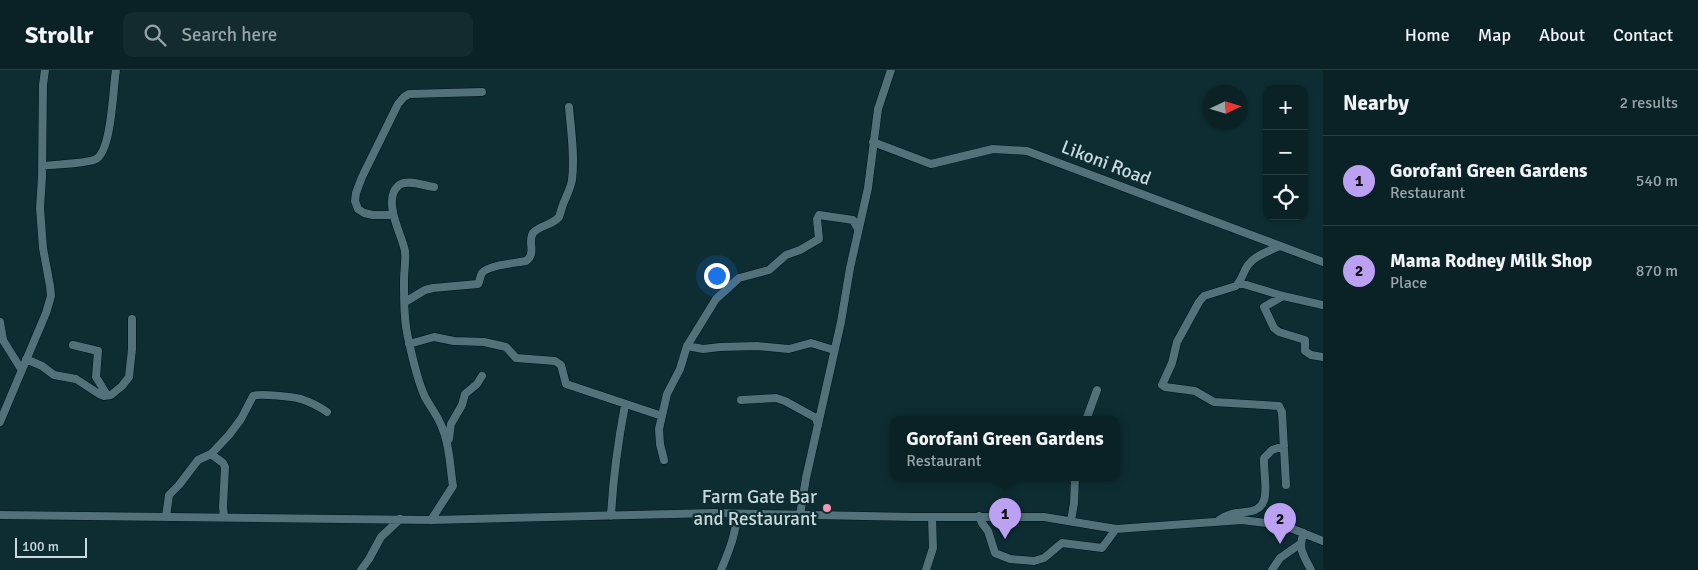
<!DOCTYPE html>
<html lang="en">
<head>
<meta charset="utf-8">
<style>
  body { margin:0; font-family:Signika,sans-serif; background:#132a2e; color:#f1f3f6 }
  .controls { position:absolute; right:15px; top:15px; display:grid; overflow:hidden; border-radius:10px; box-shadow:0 1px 4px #0004 }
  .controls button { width:45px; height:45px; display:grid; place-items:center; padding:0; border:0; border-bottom:1px solid #2a3f43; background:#0a2226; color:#f1f3f6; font:25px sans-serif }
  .compass { position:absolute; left:1203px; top:15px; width:45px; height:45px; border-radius:50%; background:#0a2226; box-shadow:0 1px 4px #0004; rotate:86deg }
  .scale { position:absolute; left:15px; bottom:12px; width:72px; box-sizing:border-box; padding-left:5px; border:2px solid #c9d9dd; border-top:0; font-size:14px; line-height:18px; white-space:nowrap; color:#c9d9dd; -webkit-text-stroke:4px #0d2d33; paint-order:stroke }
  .you { position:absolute; left:716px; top:205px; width:18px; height:18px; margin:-12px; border:4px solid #fff; border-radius:50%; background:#1a73e8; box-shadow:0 0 0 8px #1a73e833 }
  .badge { display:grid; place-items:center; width:32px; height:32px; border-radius:50%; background:#bca0f2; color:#111; font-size:16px; font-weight:700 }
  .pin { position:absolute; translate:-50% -41px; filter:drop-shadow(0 1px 2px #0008) }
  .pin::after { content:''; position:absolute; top:26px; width:18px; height:15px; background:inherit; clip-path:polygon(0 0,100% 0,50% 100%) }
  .popup { position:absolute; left:890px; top:346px; width:230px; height:65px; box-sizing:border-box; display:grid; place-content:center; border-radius:10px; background:#0a2226; filter:drop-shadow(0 1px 4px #0005); font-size:16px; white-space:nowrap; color:#99a4a7 }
  .popup b { font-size:19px; color:#f1f3f6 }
  .popup::after { content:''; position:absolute; left:50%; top:100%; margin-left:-10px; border:10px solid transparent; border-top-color:#0a2226 }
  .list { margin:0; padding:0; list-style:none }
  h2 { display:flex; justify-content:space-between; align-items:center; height:65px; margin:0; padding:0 20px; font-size:21px }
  h2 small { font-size:16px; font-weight:400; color:#99a4a7 }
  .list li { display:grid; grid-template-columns:32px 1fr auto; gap:15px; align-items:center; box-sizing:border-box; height:90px; padding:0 20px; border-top:1px solid #2a3f43 }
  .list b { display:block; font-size:19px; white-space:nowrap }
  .list p { margin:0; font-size:16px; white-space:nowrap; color:#99a4a7 }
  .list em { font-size:16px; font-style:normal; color:#99a4a7 }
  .icon { flex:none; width:28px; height:28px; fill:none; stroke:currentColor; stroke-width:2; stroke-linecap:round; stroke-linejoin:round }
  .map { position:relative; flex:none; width:1323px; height:500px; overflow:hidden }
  header { display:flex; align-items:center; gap:30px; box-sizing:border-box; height:70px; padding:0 25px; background:#0a2226; border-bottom:1px solid #2a3f43 }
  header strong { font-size:24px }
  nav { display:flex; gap:28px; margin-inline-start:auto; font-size:18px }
  .search { width:350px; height:45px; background:#132a2e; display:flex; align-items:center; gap:12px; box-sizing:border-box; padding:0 18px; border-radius:10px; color:#99a4a7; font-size:19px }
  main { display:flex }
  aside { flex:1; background:#0a2226 }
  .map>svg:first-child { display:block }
</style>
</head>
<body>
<header>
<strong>Strollr</strong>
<div class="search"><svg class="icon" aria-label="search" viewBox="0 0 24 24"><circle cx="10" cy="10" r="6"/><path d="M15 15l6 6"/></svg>Search here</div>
<nav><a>Home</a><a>Map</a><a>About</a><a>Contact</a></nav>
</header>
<main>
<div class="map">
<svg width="1323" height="500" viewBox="0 0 1323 500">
  <rect width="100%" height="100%" fill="#0d2d33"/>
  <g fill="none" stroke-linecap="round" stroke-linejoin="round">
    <defs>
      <path id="minor" d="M873,72L931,94L993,79L1027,81L1323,192
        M43,96C55,94 87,94 96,89C112,80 113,17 116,0
        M393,145H373L364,143L358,139L355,131L356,123L362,107L398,34L404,27L409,24L482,22
        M1280,176C1270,181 1255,185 1248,195C1243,202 1242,210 1236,216L1204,226L1199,232L1177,272L1172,293L1162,315L1165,317L1195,321L1214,332L1279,336L1282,342L1286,415
        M1240,213L1283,226L1323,235
        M1283,226L1264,237L1274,258L1279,262L1305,270V281L1311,285L1323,287
        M405,232L425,220L433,218L478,214C480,211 480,206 482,203C488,195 516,193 526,191C537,183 527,172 533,163C540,155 553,155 559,147C561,142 562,136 564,132C567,125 571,117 572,110C575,86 571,61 569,37
        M0,252L3,270L21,299
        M409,274L434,267L454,271L484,272L506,277L516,288L555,291L561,295L566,314L662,346
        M73,275L98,281L96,307L107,325
        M687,276L703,279L720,277L757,276L789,279L811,273L834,280
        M26,289L42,296L54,305L76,309L99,324L104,326L111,325L122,316L129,307L132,279V249
        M741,330L776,328L785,331L816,348L818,355
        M1086,350L1097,320
        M0,352L46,243L51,226L50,216L43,178L40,138L42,107L43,15L45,0
        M449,369L451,354L462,335L465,324L477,314L482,306
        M211,384L223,393L225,397L223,437L224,447
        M664,390L660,374L659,359L667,324L680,299L687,276L716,229L739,208L769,200L786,185L800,180L819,169L817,149L819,145L853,150L858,159
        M0,445L431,450L714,443L915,447H1044L1116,459L1242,450L1283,455L1323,471
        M800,445L806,408L841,252L850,198L868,118L878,39L891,0
        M611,446C613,408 618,372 625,335
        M979,446L982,453L988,461L995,483L1010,489L1034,491L1044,488L1062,473L1102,478L1116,459
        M166,447L169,425L179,415L198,390L211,384L229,365L241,349L253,326C260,323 293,327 301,329C310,332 320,337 327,342
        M431,450L453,416C450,398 450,377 443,360C439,347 431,338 425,327C417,310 413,290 409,272C404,253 404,231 404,211C404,201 406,191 405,181C402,165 382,131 398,116C405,108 425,116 434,117
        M1219,450C1228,444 1234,443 1245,442C1275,441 1263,410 1264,388L1272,380L1284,376
        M1071,451L1074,433L1075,408
        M1304,463C1297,478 1304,486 1311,500
        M361,500L369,489L381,467L400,449
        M721,500C729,481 736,464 737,444
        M926,500L933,478L932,447
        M1272,500L1280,488L1300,474"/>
    </defs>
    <!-- minor casing -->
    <use href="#minor" stroke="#001419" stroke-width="9"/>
    <!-- minor -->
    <use href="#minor" stroke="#527179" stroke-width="8"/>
  </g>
  <!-- markers -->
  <circle fill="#f19ab1" stroke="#0d2d33" stroke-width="2" cx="827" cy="438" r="5"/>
  <g text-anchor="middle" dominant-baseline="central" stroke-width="4.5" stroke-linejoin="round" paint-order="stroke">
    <!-- street labels -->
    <g font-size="19" fill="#c9d9dd" stroke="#0d2d33">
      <text transform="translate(1106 93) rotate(21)">Likoni Road</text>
    </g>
    <!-- poi labels -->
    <g font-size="19" fill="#c9d9dd" stroke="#0d2d33" text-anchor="end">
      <text x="817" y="427">Farm Gate Bar<tspan x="817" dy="22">and Restaurant</tspan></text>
    </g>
  </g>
</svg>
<div class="controls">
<button>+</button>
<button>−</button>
<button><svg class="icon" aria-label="locate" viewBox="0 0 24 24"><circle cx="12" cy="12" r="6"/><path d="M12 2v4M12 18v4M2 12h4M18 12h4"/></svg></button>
</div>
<svg class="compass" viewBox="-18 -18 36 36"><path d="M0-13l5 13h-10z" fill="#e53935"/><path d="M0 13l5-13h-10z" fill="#99a4a7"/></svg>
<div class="scale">100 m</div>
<div class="you"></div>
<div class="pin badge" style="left:1005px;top:469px">1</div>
<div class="popup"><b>Gorofani Green Gardens</b>Restaurant</div>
<div class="pin badge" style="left:1280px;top:474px">2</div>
</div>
<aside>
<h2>Nearby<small>2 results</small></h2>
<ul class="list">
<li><span class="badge">1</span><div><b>Gorofani Green Gardens</b><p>Restaurant</p></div><em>540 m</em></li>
<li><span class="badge">2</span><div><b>Mama Rodney Milk Shop</b><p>Place</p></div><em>870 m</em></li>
</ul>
</aside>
</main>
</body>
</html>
